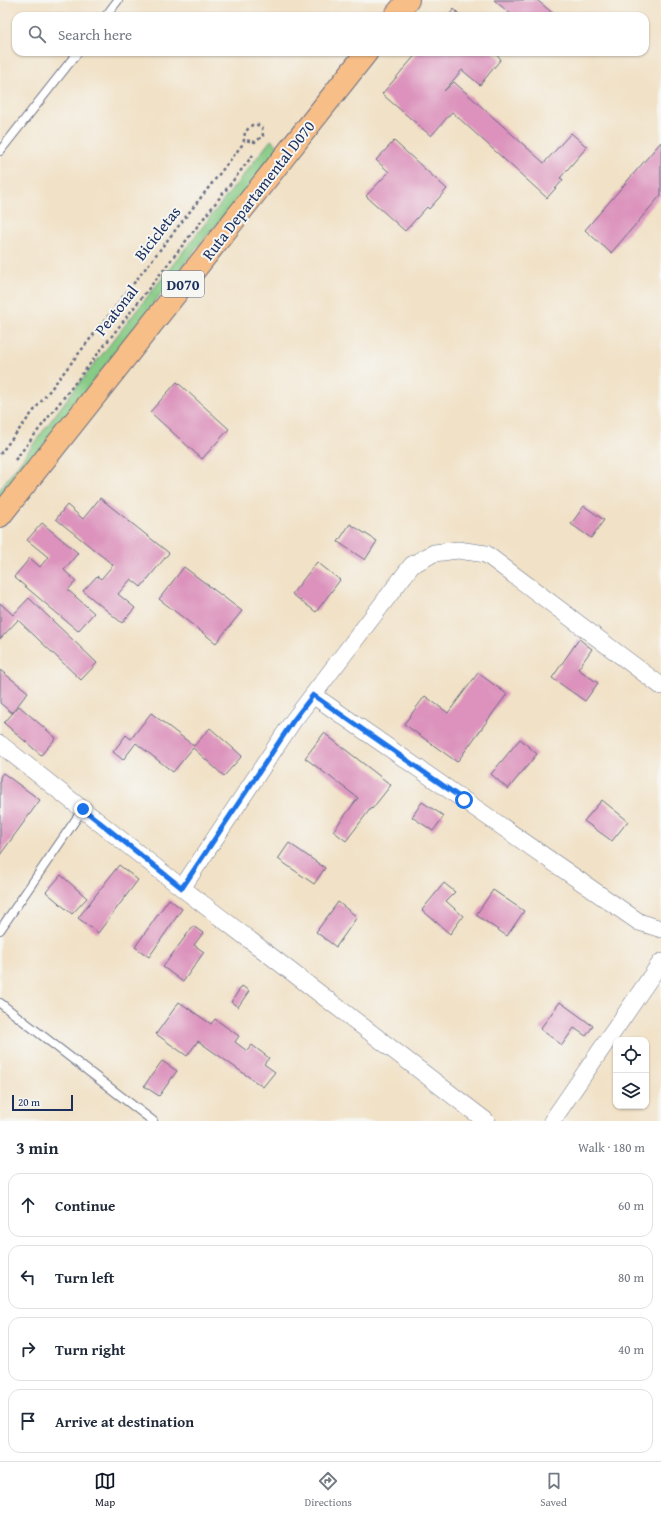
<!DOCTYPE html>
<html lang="en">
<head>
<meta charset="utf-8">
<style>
  body { margin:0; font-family:"Gentium Book Plus",serif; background:#f2f2f3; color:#1f2937 }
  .controls { position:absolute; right:12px; bottom:12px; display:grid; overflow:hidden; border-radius:8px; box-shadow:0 1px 3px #0004 }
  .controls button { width:36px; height:36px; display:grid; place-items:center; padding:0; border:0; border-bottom:1px solid #e0e1e3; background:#fff; color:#1f2937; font:20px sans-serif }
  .scale { position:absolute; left:12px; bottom:10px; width:61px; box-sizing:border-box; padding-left:4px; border:2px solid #1b2f5e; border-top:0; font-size:11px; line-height:14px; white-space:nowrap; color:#1b2f5e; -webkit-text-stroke:3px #f6f6f2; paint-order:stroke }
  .stop { position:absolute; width:12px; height:12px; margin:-9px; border:3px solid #1a73e8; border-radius:50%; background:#fff }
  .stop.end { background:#1a73e8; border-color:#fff; box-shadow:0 1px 4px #0008 }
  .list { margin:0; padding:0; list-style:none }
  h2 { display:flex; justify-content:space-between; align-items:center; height:52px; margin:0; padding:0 16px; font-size:17px }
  h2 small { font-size:13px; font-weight:400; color:#747a83 }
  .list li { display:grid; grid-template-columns:26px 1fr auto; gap:12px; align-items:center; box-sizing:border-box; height:64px; margin:0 8px 8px; padding:0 8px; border:1px solid #e0e1e3; border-radius:12px }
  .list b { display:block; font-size:15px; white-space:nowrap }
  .list em { font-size:13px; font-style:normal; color:#747a83 }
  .icon { flex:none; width:22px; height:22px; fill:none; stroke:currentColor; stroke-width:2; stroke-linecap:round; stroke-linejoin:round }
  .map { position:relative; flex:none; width:661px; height:1121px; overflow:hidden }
  .search { position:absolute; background:#fff; box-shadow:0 1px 3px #0004; left:12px; right:12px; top:12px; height:44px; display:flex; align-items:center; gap:10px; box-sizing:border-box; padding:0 14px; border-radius:12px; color:#747a83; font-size:15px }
  .sheet { height:340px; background:#fff }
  nav { display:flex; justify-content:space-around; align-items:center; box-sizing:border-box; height:56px; border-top:1px solid #e0e1e3; background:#fff; font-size:11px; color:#747a83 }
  nav a { display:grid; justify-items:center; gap:2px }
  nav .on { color:#111827 }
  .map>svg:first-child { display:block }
</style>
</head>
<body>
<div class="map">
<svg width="661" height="1121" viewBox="0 0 661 1121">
  <rect width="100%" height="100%" fill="#f6f6f2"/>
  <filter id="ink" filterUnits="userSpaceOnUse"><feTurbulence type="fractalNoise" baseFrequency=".025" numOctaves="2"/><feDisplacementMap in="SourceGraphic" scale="8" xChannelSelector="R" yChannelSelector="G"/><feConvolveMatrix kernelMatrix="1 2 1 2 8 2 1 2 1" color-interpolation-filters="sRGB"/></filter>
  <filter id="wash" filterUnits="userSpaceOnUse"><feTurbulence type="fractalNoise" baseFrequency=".012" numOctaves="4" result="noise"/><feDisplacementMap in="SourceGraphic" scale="16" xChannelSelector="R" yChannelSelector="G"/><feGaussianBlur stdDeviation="0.9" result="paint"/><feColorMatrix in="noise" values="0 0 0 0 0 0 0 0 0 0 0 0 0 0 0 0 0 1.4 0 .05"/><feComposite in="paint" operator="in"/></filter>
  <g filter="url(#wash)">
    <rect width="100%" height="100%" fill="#f1e1c6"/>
    <!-- green -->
    <path fill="#87cb85" stroke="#517d72" d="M271,140L280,148L187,260L0,501V489L70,395Z"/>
    <g id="blocks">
      <!-- building -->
      <path fill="#dc92bc" d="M494,0H537L556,16H513Z
        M454,9L461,16H448Z
        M418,52H493L501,59L480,85L462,70L444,91L454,82L544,163L571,133L587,147L560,178L563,180L547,198L452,112L431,136L382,94Z
        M394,141L447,189L429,209L427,207L405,231L366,196L389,172L376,160Z
        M661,142V195L611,253L585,230Z
        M177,382L229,429L202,459L150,412Z
        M100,498L169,553L141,587L131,579L118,594L135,608L122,623L83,591L97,576L101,579L113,565L56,519L67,505L83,519Z
        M584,506L604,520L591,538L571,524Z
        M42,523L78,553L64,570L76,581L68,590L94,613L78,631L14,577L30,558L40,567L48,557L27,540Z
        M350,524L377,541L365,560L338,542Z
        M317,562L340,580L316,612L292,594Z
        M184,567L242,611L216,643L159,599Z
        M29,598L97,663L81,680L18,620L0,639V603L13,615Z
        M579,639L592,649L578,669L598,683L585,701L552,678Z
        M0,670L28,692L12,713L0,703Z
        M478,673L507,694L457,762L404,724L425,696L448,713Z
        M19,706L56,738L41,755L4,723Z
        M151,713L194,746L210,728L242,756L224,776L193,748L173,772L136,743L123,760L113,752L126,735L131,739Z
        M324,733L391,785L372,809L371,808L346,841L333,831L358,798L305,758Z
        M520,739L537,754L508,789L491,774Z
        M3,773L40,800L0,855V777Z
        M602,800L628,821L612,841L584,821Z
        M422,802L444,816L433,831L412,817Z
        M289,843L325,868L314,884L278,859Z
        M119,865L138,880L98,933L78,918Z
        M61,875L87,898L72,914L46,892Z
        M444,883L455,892L446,901L463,916L450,934L422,910Z
        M493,890L524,911L507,936L476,915Z
        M169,899L182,909L149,957L135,947Z
        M338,902L357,917L336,947L316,932Z
        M193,926L203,933L194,945L204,952L183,982L163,967Z
        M242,986L249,991L238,1007L231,1002Z
        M179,1002L211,1024L215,1019L239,1036L235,1042L247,1051L252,1045L269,1058L264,1064L275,1072L263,1087L198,1041L187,1056L156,1034Z
        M560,1002L593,1026L586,1036L574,1028L562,1045L540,1029Z
        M162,1061L177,1071L159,1096L144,1086Z"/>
    </g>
  </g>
  <g filter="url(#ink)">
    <use href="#blocks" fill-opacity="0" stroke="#666d82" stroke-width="1"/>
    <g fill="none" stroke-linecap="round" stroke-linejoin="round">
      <defs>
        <path id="service" d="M106,16L118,0
          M0,151L78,52
          M0,930L83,809
          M0,1003L153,1121"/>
        <path id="minor" d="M313,695L639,922L661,929
          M0,744L182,888L486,1121
          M182,888L293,721L412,565L434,553L458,550L486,554L661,686
          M552,1121L661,962"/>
        <path id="primary" d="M395,16L408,0
          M0,516L367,52"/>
      </defs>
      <!-- service casing -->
      <use href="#service" stroke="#666d82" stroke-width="10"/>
      <!-- minor casing -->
      <use href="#minor" stroke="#666d82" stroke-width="18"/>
      <!-- primary casing -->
      <use href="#primary" stroke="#666d82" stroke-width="24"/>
      <!-- path -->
      <path stroke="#666d82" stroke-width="2.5" stroke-dasharray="3 3" stroke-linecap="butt" d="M0,454L242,145L244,140L245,132L252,125H258L262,128L263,136L255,142L244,140
        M15,460L253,155"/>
      <!-- service -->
      <use href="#service" stroke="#fff" stroke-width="8"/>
      <!-- minor -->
      <use href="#minor" stroke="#fff" stroke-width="17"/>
      <!-- primary -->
      <use href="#primary" stroke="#f7be87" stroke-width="22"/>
    </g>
  </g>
  <g fill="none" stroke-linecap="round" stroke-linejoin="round" filter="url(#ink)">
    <!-- route -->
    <path stroke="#1a73e8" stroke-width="5" d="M83,809L182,888L293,721L313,695L464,800"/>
  </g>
  <g text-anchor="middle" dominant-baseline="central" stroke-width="4" stroke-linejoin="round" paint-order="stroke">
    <!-- shield labels -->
    <rect fill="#f6f6f2" stroke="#5d6b8a" stroke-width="1" x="162" y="271" width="42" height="26" rx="3"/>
    <g font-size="15" font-weight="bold" fill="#1b2f5e">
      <text x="183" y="284">D070</text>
    </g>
    <!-- street labels -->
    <g font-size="16" fill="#1b2f5e" stroke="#f6f6f2">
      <text transform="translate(258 190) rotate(-52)">Ruta Departamental D070</text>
      <text transform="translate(157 233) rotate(-52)">Bicicletas</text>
      <text transform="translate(116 310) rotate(-52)">Peatonal</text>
    </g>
  </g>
</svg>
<div class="controls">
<button><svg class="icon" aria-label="locate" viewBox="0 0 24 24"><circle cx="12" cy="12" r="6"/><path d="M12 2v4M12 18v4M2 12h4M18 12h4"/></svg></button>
<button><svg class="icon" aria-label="layers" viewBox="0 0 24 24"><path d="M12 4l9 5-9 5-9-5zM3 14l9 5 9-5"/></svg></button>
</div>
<div class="scale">20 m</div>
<div class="stop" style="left:464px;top:800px"></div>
<div class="stop end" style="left:83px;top:809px"></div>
<div class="search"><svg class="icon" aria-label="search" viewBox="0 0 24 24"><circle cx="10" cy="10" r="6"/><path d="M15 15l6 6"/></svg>Search here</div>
</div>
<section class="sheet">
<h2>3 min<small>Walk · 180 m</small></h2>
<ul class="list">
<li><svg class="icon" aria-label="ahead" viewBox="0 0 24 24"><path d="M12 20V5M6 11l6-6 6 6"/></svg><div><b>Continue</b></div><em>60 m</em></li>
<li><svg class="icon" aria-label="left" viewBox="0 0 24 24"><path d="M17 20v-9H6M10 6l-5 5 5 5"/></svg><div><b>Turn left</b></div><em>80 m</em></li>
<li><svg class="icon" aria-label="right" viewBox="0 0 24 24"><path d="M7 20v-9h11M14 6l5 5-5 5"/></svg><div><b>Turn right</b></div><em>40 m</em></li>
<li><svg class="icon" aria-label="arrive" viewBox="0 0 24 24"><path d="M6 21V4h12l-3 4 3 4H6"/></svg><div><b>Arrive at destination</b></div></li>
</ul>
</section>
<nav>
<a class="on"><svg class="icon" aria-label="map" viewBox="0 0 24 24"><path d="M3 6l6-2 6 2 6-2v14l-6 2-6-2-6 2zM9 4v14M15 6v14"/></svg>Map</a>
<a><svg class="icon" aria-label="directions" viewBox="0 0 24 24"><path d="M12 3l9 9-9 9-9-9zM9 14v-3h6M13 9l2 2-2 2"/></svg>Directions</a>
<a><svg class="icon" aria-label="saved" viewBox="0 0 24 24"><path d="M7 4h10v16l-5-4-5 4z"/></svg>Saved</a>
</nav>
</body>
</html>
